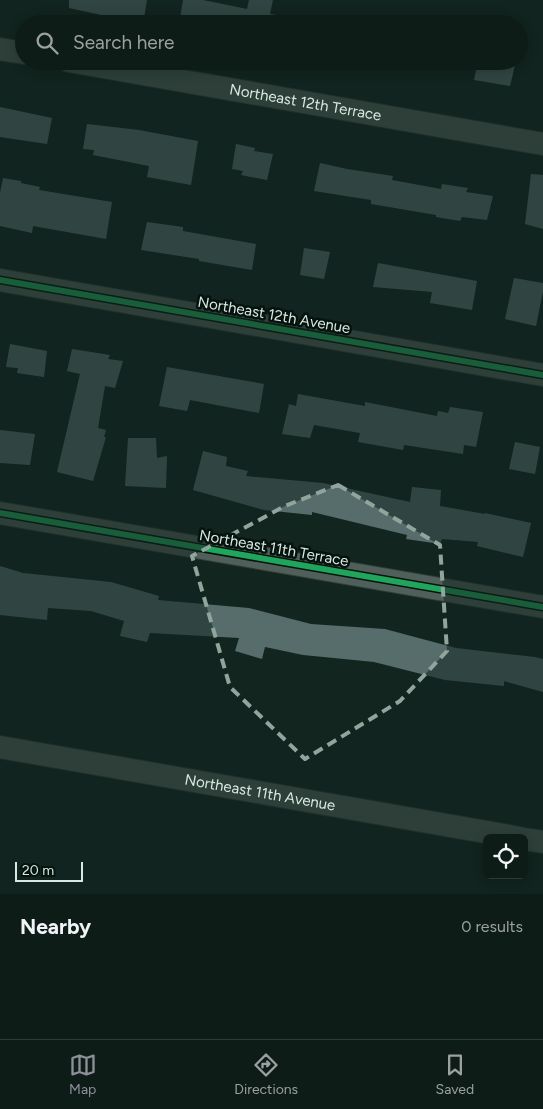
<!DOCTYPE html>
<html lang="en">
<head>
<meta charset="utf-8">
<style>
  body { margin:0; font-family:Figtree,sans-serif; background:#1c2924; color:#f1f3f6 }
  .controls { position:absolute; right:15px; bottom:15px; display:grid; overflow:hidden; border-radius:8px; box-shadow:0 2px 12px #0003 }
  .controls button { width:45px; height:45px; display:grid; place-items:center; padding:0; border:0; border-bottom:1px solid #2e3a36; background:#0e1c17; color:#f1f3f6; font:25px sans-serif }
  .scale { position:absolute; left:15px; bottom:12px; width:68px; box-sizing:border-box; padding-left:5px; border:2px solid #d7eae1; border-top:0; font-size:14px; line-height:18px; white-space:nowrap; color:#d7eae1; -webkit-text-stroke:4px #05120d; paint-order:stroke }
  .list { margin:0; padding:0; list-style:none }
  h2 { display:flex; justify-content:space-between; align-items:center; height:65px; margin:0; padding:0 20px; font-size:21px }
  h2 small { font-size:16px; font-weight:400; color:#9ba1a1 }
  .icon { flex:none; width:28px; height:28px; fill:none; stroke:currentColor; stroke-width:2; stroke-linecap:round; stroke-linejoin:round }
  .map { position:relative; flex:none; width:543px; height:894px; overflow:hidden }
  .search { position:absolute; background:#0e1c17; box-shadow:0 2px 12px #0003; left:15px; right:15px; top:15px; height:55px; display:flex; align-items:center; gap:12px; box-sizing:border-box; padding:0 18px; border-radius:28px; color:#9ba1a1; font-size:19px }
  .sheet { height:145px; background:#0e1c17 }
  nav { display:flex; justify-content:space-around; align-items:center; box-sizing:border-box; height:70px; border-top:1px solid #2e3a36; background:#0e1c17; font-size:14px; color:#9ba1a1 }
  nav a { display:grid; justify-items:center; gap:2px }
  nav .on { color:#8c9099 }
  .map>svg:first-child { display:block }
</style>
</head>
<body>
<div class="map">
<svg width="543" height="894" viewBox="0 0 543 894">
  <rect width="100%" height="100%" fill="#12251f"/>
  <!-- building -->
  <path fill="#566d6b" d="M69,0H147L143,24L69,8Z
    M183,0H203L247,9L249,0H273L270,14L277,15L276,24H179Z
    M478,61H516L510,86L474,80Z
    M0,107L52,118L47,144L0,137Z
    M87,124L139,130L198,141L191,185L147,177L149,166L93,155L94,150L83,149Z
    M236,144L255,148L254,151L273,154L267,180L241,175L243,171L232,169Z
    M320,163L347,169L393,176L392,180L441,189L442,184L468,188L466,192L493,196L487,220L462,217L460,221L436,217V215L371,204V200L314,191Z
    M531,174L543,175V229L525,224Z
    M3,178L21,181V183L40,187L39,190L112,202L106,239L33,226L32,233L0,226V193Z
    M147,222L183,227V231L256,244L252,270L199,261V259L141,250Z
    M304,248L330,252L324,279L300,275Z
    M378,263L477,281L472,310L430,303L432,292L373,287Z
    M514,278L543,283V291L536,326L505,319Z
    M10,344L47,351L44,377L17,373L18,368L6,367Z
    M72,349L110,355L108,359L123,361L115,388L105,386L98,428L106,430L104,437H106L93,481L57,472L80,374L67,371Z
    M167,367L264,384L259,413L190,400L187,411L159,406Z
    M298,394L365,406V402L437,416L438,411L448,413L450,407L483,412L476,447L464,445L463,454L404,445L403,450L358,442L360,433L314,425L310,438L282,434L289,404L296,406Z
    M0,430L35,434L30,465L0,463Z
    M128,438H156L157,458L167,456L166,488L125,486Z
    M515,442L540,447L535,474L509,469Z
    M203,451L227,457L226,466L248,471L246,476L323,483L410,502L412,487L441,490L440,506L485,514V513L531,523L523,557L477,546L478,542L442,539L440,544L406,539L407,535L312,512V515L264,510L193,490Z
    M0,566L23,573L111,582L159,596L158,600L249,608L311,624L385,629L456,648L535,657L543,659V692L504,681V686L445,680L374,662L303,655L265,647L262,659L235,651L239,638L150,633L147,642L120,636L124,621L91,611L48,608L47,620L0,615Z"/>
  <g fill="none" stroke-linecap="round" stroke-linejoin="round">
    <defs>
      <g id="minor">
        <path d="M0,49L24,53"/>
        <path id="s1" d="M69,61L543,144"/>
        <path d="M0,280L543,375"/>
        <path d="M0,513L543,607"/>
        <path id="s2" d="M0,747L520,838"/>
        <path d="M524,839L543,842"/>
      </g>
    </defs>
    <!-- minor casing -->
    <use href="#minor" stroke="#303e39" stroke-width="24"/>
    <!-- minor -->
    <use href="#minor" stroke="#515f5a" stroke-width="22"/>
    <defs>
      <path id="cycleway" d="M0,280L543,375
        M0,513L543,607"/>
    </defs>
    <!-- cycleway casing -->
    <use href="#cycleway" stroke="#05120d" stroke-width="9"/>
    <!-- cycleway -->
    <use href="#cycleway" stroke="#20a55d" stroke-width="6"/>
  </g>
  <!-- marked area -->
  <path d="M0 0H543V894H0ZM338,485L440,545L447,651L400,701L305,759L230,687L192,556L285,506Z" fill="#12251f" fill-opacity=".55" fill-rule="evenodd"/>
  <path fill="none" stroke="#92a59d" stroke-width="4" stroke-dasharray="10 6" stroke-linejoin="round" d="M338,485L440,545L447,651L400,701L305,759L230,687L192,556L285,506Z"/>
  <g text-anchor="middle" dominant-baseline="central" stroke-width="5" stroke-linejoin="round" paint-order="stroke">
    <!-- street labels -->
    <g font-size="15" fill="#d7eae1" stroke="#05120d">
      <text stroke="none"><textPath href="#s1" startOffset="240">Northeast 12th Terrace</textPath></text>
      <text transform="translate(274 315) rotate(10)">Northeast 12th Avenue</text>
      <text transform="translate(274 548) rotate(10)">Northeast 11th Terrace</text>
      <text stroke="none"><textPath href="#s2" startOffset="264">Northeast 11th Avenue</textPath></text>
    </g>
  </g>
</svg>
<div class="controls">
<button><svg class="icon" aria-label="locate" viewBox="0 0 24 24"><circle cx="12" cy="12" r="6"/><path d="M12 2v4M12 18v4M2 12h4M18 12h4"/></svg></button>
</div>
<div class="scale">20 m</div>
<div class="search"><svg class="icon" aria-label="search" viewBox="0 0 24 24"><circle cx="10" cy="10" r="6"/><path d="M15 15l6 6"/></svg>Search here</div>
</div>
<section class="sheet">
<h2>Nearby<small>0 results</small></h2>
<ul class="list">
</ul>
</section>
<nav>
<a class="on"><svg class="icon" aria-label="map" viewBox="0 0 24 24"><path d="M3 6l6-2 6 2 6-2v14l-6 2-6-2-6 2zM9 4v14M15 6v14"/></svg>Map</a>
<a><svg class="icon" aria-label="directions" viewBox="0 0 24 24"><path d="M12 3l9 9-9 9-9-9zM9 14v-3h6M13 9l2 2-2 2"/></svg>Directions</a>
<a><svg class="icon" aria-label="saved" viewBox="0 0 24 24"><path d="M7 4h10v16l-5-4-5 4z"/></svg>Saved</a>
</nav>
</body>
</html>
